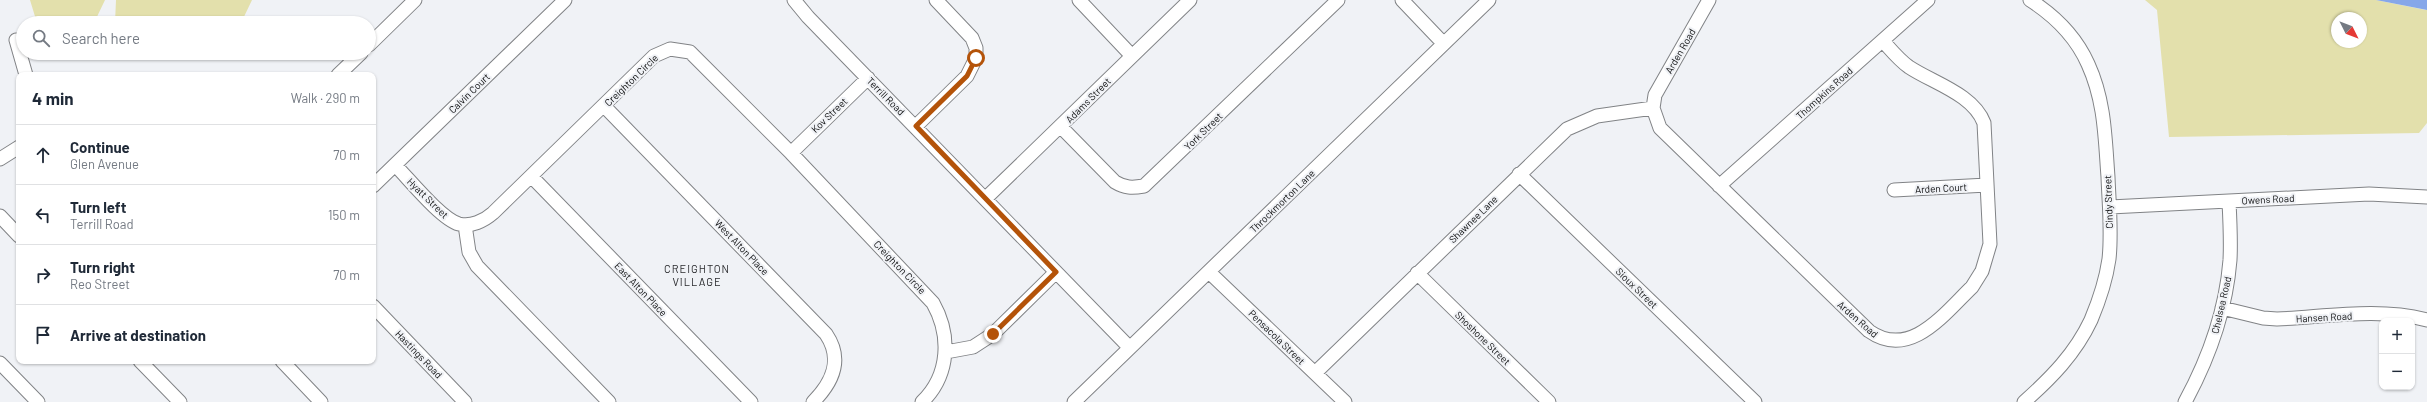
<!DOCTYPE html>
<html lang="en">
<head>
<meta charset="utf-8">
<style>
  body { margin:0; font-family:Barlow,sans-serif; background:#f2f2f3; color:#1f2937 }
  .controls { position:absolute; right:12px; bottom:12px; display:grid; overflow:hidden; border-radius:8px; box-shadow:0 1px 3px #0004 }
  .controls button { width:36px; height:36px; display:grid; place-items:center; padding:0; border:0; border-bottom:1px solid #e0e1e3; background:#fff; color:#1f2937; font:20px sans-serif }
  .compass { position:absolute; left:2331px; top:12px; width:36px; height:36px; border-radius:50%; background:#fff; box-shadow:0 1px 3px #0004; rotate:132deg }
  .stop { position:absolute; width:12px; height:12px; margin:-9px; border:3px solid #b45309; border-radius:50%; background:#fff }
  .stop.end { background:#b45309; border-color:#fff; box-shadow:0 1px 4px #0008 }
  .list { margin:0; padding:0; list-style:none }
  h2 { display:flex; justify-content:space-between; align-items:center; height:52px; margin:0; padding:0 16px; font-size:17px }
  h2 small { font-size:13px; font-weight:400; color:#747a83 }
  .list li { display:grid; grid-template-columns:26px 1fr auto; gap:12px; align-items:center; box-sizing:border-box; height:60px; padding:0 16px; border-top:1px solid #e0e1e3 }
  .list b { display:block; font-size:15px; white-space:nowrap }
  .list p { margin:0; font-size:13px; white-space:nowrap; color:#747a83 }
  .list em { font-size:13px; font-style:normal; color:#747a83 }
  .icon { flex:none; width:22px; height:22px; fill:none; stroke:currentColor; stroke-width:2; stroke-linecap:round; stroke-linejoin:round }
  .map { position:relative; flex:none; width:2427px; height:402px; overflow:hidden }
  .search { position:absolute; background:#fff; box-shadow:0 1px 3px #0004; left:16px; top:16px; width:360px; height:44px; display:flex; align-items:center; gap:10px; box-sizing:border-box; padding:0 14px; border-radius:22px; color:#747a83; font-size:15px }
  .panel { position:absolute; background:#fff; box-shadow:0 1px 3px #0004; left:16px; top:72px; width:360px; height:292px; border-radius:8px }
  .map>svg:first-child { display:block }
</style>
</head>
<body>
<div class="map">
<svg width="2427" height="402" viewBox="0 0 2427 402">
  <rect width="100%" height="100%" fill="#f0f2f6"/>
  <!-- green -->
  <path fill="#e3e0ac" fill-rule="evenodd" d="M30,0H105L94,23H37Z
    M116,0H252L241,23H115Z
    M2145,0H2376L2426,10L2427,9V123L2419,133L2169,137L2157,10ZM2337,18H2361V42H2337Z
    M113,53H196C181,56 122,64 113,53Z"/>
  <!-- water -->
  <path fill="#86a7e9" d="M2376,0H2427V10Z"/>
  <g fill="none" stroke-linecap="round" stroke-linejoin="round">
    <defs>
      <path id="minor" d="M794,0L808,17L1129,347
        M1079,0L1132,56
        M1402,0L1443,43
        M1709,0L1655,95L1653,108L1660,128L1869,331C1910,360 1944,314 1972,287L1982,271L1990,244L1984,123C1973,94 1933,83 1909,67C1899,60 1891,50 1883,41
        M16,40L26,75
        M369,45L415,0
        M338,75L361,53
        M604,106L826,334C843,359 833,382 813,402
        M916,126L967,76L976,58V48L972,38L936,0
        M1061,127L1115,182C1125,188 1132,188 1144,186L1338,0
        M791,153L868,78
        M0,159L19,147
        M395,165C409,179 441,219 459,224C471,227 484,221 493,213L654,56L670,49L690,52L791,153L933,303C951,335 950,375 922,402
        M1519,174L1755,402
        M531,176L751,402
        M373,186L565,0
        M1719,186L1928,0
        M1894,190L1987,185
        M986,198L1190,0
        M2110,207L2369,194L2427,197
        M0,216L19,236
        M465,225L469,252L477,266L609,402
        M1209,272L1345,402
        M1417,273L1549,402
        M373,306L465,402
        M2222,308L2263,318L2277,319C2325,317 2379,307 2427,320
        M946,352L973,347L993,334L1056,272
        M140,361L180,402
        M282,361L321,402
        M0,363L38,402
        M1315,373L1567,129L1597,116L1653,108
        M1074,402L1489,0
        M2024,402C2051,378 2075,354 2091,320C2099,301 2106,280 2109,259C2112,232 2109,204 2108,177C2105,138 2105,101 2088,64C2076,37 2055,16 2030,0
        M2185,402C2209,358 2226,310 2230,260C2231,241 2230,221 2229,202"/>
    </defs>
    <!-- minor casing -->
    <use href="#minor" stroke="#818386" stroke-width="15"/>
    <!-- minor -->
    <use href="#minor" stroke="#fff" stroke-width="13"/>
  </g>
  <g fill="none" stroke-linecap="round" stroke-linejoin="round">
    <!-- route -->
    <path stroke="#b45309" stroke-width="5" d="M976,58L967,76L916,126L1056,272L993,334"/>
  </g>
  <g text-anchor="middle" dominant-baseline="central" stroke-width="4" stroke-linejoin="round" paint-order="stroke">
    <!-- street labels -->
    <g font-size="10" fill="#0d0e0f" stroke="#f0f2f6">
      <text transform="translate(1680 51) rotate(-60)">Arden Road</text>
      <text transform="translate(631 80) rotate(-44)">Creighton Circle</text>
      <text transform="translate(469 93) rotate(-44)">Calvin Court</text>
      <text transform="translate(1824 93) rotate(-42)">Thompkins Road</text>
      <text transform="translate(886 96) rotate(45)">Terrill Road</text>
      <text transform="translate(1088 100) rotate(-45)">Adams Street</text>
      <text transform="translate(829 115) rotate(-44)">Kov Street</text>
      <text transform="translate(1203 131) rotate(-44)">York Street</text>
      <text transform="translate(1941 188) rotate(-3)">Arden Court</text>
      <text transform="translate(428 198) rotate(44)">Hyatt Street</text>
      <text transform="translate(2268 199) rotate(-3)">Owens Road</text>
      <text transform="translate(1282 201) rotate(-44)">Throckmorton Lane</text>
      <text transform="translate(2108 202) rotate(-92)">Cindy Street</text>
      <text transform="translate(1473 219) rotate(-44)">Shawnee Lane</text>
      <text transform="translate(742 247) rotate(46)">West Alton Place</text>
      <text transform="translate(900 267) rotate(46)">Creighton Circle</text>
      <text transform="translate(1637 288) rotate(44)">Sioux Street</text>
      <text transform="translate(641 289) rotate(46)">East Alton Place</text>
      <text transform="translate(2221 305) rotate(-77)">Chelsea Road</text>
      <text transform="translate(2324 317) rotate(-3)">Hansen Road</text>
      <text transform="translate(1858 319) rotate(41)">Arden Road</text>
      <text transform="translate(1277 337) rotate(44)">Pensacola Street</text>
      <text transform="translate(1483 338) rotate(44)">Shoshone Street</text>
      <text transform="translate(419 354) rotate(46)">Hastings Road</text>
    </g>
    <!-- neighbourhood labels -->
    <g font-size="11" letter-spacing="1" fill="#2a2b2e" stroke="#f0f2f6">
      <text x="697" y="268">CREIGHTON<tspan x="697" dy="13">VILLAGE</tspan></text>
    </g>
  </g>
</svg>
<div class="controls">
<button>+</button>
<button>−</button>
</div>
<svg class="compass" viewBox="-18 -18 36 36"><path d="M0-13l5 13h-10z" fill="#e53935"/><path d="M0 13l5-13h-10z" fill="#747a83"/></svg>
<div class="stop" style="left:976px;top:58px"></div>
<div class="stop end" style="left:993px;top:334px"></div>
<div class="search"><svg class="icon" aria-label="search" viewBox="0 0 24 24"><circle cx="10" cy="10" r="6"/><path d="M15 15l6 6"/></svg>Search here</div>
<section class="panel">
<h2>4 min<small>Walk · 290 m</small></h2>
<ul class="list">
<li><svg class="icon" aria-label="ahead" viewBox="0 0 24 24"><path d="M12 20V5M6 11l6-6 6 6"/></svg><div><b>Continue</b><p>Glen Avenue</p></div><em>70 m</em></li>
<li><svg class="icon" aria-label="left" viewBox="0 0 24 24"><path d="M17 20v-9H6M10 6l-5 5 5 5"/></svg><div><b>Turn left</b><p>Terrill Road</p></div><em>150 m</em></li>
<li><svg class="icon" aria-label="right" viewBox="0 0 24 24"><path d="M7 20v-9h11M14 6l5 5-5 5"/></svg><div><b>Turn right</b><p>Reo Street</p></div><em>70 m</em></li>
<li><svg class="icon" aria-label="arrive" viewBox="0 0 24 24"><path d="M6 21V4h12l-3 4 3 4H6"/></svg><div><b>Arrive at destination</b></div></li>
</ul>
</section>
</div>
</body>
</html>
